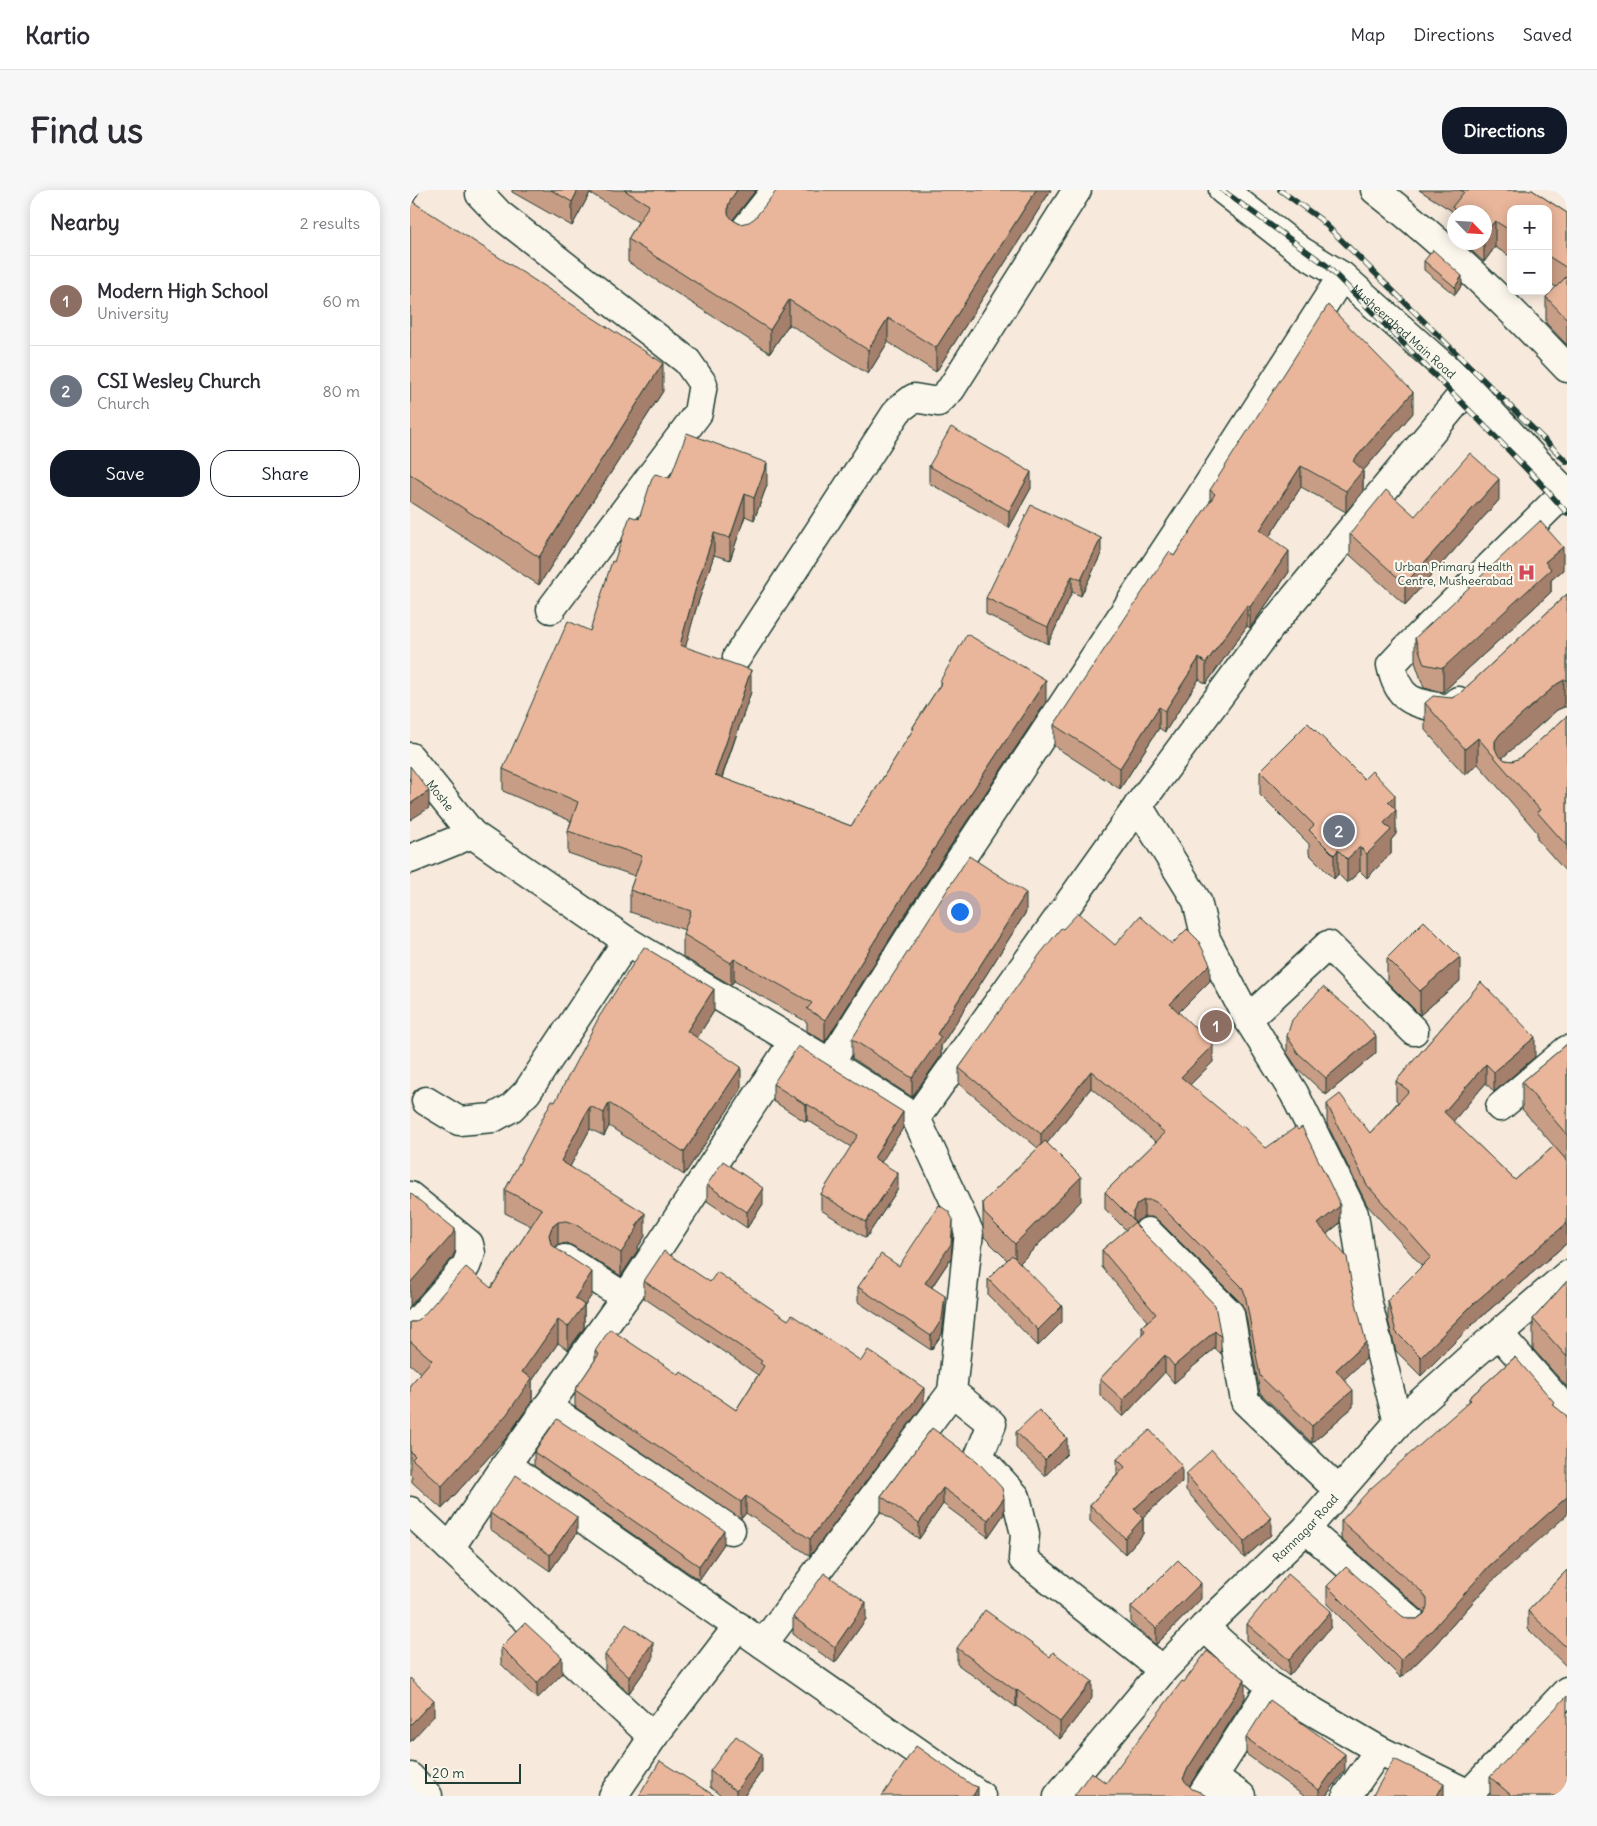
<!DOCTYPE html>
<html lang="en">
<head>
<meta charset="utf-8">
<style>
  body { margin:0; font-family:Delius,sans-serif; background:#f7f7f7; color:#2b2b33 }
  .controls { position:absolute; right:15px; top:15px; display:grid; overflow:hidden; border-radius:10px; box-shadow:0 2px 12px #0003 }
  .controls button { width:45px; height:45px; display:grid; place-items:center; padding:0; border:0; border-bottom:1px solid #e1e1e2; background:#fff; color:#2b2b33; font:25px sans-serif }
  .compass { position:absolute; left:1037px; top:15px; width:45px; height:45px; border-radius:50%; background:#fff; box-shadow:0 2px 12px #0003; rotate:115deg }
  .scale { position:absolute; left:15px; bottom:12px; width:96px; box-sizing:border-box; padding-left:5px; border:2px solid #1f3d34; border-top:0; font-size:14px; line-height:18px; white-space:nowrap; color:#1f3d34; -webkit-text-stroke:4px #fbf7ec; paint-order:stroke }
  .you { position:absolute; left:549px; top:721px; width:18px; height:18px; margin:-12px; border:4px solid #fff; border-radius:50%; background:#1a73e8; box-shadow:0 0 0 8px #1a73e833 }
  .badge { display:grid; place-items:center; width:32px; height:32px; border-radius:50%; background:#111827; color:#fff; font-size:16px; font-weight:700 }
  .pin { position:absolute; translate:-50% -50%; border:2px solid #fff; box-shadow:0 1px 5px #0006 }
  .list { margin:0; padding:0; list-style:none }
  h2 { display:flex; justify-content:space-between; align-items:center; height:65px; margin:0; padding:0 20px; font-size:21px }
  h2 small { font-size:16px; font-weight:400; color:#7c7c81 }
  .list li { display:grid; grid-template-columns:32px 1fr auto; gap:15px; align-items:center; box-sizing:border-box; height:90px; padding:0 20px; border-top:1px solid #e1e1e2 }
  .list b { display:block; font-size:19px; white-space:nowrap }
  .list p { margin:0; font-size:16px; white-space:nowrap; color:#7c7c81 }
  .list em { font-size:16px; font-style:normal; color:#7c7c81 }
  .actions { display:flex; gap:10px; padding:15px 20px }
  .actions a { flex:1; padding:11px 0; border:1px solid #111827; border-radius:20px; text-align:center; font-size:18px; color:#111827 }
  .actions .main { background:#111827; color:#fff }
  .map { position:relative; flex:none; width:1157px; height:1606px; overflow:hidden; border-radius:20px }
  header { display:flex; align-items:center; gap:30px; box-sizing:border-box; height:70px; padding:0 25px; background:#fff; border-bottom:1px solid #e1e1e2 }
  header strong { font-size:24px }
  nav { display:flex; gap:28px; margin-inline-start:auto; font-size:18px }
  .intro { display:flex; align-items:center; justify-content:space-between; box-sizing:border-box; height:120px; padding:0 30px }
  h1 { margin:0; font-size:35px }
  .button { padding:12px 22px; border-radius:20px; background:#111827; color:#fff; font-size:18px; font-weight:700 }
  main { display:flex; gap:30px; padding:0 30px }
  aside { flex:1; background:#fff; border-radius:20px; box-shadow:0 2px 12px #0003 }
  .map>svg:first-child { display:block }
</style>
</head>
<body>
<header>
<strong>Kartio</strong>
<nav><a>Map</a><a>Directions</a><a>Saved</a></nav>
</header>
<div class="intro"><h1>Find us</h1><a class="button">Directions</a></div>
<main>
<aside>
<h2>Nearby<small>2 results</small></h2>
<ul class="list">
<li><span class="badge" style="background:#8d6e63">1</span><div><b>Modern High School</b><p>University</p></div><em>60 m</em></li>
<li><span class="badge" style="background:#6b7280">2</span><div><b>CSI Wesley Church</b><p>Church</p></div><em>80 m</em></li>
</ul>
<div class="actions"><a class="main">Save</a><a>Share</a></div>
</aside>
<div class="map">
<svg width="1157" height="1606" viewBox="0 0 1157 1606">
  <rect width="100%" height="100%" fill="#f7eadc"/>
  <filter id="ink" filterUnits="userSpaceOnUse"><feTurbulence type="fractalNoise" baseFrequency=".02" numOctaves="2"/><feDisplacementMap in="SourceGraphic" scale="10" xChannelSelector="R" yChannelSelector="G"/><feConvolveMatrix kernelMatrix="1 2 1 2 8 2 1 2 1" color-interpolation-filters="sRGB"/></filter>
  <g filter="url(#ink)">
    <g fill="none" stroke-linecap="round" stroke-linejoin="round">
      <defs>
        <g id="minor">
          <path d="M70,0V4L89,24L277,171L293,194L288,223L141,419"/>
          <path d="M333,42L366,0"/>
          <path d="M327,467L488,220L504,208L528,212L541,199L667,0"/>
          <path d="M1048,511L1038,519C1005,513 989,513 981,475L995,460L1155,302"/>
          <path id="s1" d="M0,567L62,644"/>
          <path d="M728,616L787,711L796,749L838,829L884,903L944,1024L957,1110L988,1233"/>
          <path d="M0,669L62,644L217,751L420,873L506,928L728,616L862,435L1058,198"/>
          <path d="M838,829L918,755L1004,841"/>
          <path d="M383,852L226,1092L96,1275L571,1606"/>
          <path d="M420,873L509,732L789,309L932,86"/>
          <path d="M16,911L49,931L83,928L101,918L117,902L217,751"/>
          <path d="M1090,917L1157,860"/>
          <path d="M506,928L559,1042L542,1202L582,1234L569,1266L606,1307L615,1344L613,1369L753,1480"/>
          <path d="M0,1006L59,1054L61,1063L56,1076L0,1140"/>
          <path d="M738,1042L820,1124L835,1211L929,1301"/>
          <path d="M155,1069L215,1107"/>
          <path d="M1089,1144L1157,1221"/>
          <path d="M137,1217L321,1340"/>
          <path d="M0,1321L243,1547"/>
          <path d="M896,1339L1002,1432"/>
          <path d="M40,1358L96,1275"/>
          <path d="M794,1437L861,1497L969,1560L1063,1606"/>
          <path d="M353,1454L542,1202"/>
          <path d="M0,1587L18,1606"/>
          <path d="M805,1588L831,1606"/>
          <path d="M203,1606L243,1547L328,1436"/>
          <path d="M791,1606L861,1497"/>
          <path d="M937,1606L969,1560"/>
          <path d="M1057,1606L1157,1501"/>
        </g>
        <g id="major">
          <path id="s2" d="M813,0L891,61L932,86L1058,198L1157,304"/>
          <path d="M965,0C1034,53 1097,114 1157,178"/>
          <path id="s3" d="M648,1606L753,1480L794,1437L896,1339L988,1233L1060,1168L1157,1085"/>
        </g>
      </defs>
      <!-- minor casing -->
      <use href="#minor" stroke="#1f3d34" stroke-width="31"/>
      <!-- major casing -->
      <use href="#major" stroke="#1f3d34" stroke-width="31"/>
      <!-- minor -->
      <use href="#minor" stroke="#fbf7ec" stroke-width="28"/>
      <!-- major -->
      <use href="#major" stroke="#fbf7ec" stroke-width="28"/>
      <defs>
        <path id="rail" d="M812,0L916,75L1127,289L1157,323
          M870,0L910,29L1157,272"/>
      </defs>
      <!-- rail casing -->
      <use href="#rail" stroke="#1f3d34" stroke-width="5.5"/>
      <!-- rail -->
      <use href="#rail" stroke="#fbf7ec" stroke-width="4" stroke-dasharray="11" stroke-linecap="butt"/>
    </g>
    <!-- wall -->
    <path fill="#c89d85" stroke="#1f3d34" d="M0,0L3,13L253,201L129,395L0,312Z
      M102,0H346L323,30L330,34L641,0L526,182L478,152L458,184L379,134L360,163L218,72V49L228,32L180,3L162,36L102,2Z
      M1009,0H1122L1157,23V155L1136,133V107L1146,97L1138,92V19H1101V67L1085,57L1074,72L1052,52H1074V22H1044V46L1042,44V21Z
      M1014,71L1052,95L1045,105L1014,80Z
      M1003,223L953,281V301L936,322L891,297L859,347L879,382L840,438L837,436L796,494L789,489L755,542L749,538L710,599L644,556V535L764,366L800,312V300Z
      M519,276L621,298L599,338L519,293Z
      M260,288L357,295L344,330L335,326L320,370L304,365L286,419L275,457L341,502L312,588L441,636L464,602L503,540V537L530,495V491L636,512L496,723L415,852L397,841V832L324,791L321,795L273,767V744L275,740L220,722V700L225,686L158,663V641L161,631L93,601V579L180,441L204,372L229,329Z
      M1089,310L995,415L940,365V344L1005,326Z
      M691,364L671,406L662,402L638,454L576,424V408Z
      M1153,380L1141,390V402L1033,502L1014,498L1005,472V448Z
      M1157,404V517H1154L1147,520L1092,568L1095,570L1103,571L1110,568L1157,526V683L1127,649V642L1068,574L1055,585L1015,540V513L1042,508L1049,504Z
      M850,581L954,589L985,619L986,644L981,650V664L957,688L950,681L937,693L928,684L924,689L899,664V654L850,605Z
      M616,722L531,856V866L502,907L442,868V849Z
      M653,739L705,755L800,791L769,822L803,872L780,895L930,1033L917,1044L942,1097L956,1169L934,1189L943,1217L902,1253L850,1203L835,1121L831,1113L749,1031L742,1027H734L727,1031L725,1034L811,1147V1164L805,1158L764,1193L755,1182L713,1227L690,1205V1189L732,1145V1136L737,1131L692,1077V1060L716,1040L695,1019V1002L746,952L681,898L637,953L671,1011L610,1073L652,1132L628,1156L578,1105V1089L597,1070L574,1047L573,1036V1012L628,958L549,894V878Z
      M977,768L1050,791L1010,825L977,792Z
      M1071,792L1125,867L1084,902L1076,893L1043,931L1105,990L1144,956L1112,919V892L1157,854V1053L1063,1134L1011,1186L986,1161L978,1130V1110L1012,1076L957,1015L917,934V914L960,943L988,912L986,910V891Z
      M304,821L287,848L331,900L274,985L199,936L194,946L180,939L160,976L235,1046L228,1057V1060L211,1086L163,1056L156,1053L148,1055L145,1058L182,1105L174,1116V1138L158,1160L148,1153L122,1191V1211L97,1247L32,1319L2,1292V1286L0,1284V1195L11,1183L0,1174V1132H5L81,1098L121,1036L95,1023V1000L145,912Z
      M877,846L966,863L916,905L888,879L877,863Z
      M363,894L493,938L471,972L488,999L456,1048L411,1020V1004L441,957L397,930L396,932L363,911Z
      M297,995L353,1014L337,1038L297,1011Z
      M543,1045L541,1068L522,1097L535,1121L532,1144L521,1160L448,1112V1097L489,1076Z
      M234,1091L300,1092L378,1130L514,1214L400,1366L336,1323L331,1329L165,1217V1200L185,1170V1161L269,1185L326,1220L348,1185L234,1108Z
      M1157,1091V1197L1123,1159V1129Z
      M1105,1167L1079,1394L1023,1457L991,1488L917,1414V1396L998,1429H1007L1014,1423L1012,1420L931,1349V1331L1059,1212V1208Z
      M522,1238L594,1324L578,1347L533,1314L509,1349L471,1322V1306Z
      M606,1242L657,1264L635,1286L606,1258Z
      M124,1262L314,1354L289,1390L124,1276Z
      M707,1269L772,1292L733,1327V1344L715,1364L680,1331V1315L707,1285Z
      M776,1284L861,1345L834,1368L776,1300Z
      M80,1323L167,1343L140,1381L80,1339Z
      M1157,1380V1477L1118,1439V1421Z
      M791,1409L746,1455L721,1433V1417Z
      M383,1427L456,1429L425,1473L383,1444Z
      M837,1434L921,1437L879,1486L837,1450Z
      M91,1457L152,1484L127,1509L91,1474Z
      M547,1458L682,1508L650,1549L607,1516L606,1517L547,1474Z
      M195,1465L243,1469L219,1503L195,1481Z
      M836,1548L935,1580L916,1606H894L836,1564Z
      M300,1581H352L334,1606H311L300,1597Z
      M1080,1587L1157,1606H1081L1080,1605Z"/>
    <!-- shaded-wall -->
    <path fill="#a37f6c" stroke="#1f3d34" d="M0,0H10L0,19Z
      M168,0H180V3L162,36V12Z
      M327,0H346L321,32L318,40V16L321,9Z
      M626,0H641L526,182V158Z
      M1085,31V57L1074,72V44Z
      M1052,86V95L1045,105V97Z
      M379,110V134L360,163V140Z
      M478,128V152L458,184V160Z
      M253,173V201L129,395V367Z
      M1003,202V223L953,281V301L936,322V301L943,271Z
      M357,273V295L344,330V308Z
      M891,276V297L850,361V340Z
      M621,282V298L599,338V321Z
      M1089,289V310L995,415V394Z
      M335,304V326L320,370V348Z
      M304,343V365L286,419L270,477V455L286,397Z
      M691,348V364L671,406V390Z
      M1153,357V380L1141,390V402L1033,502V478L1135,372Z
      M879,361V382L840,438V417Z
      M662,386V402L638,454V437Z
      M837,415V436L796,494V473Z
      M789,468V489L755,542V521Z
      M341,480V502L305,607V585Z
      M636,490V512L496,723L415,852V830L496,701Z
      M1154,490V517L1147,520L1090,570L1085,567V551L1090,544L1147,494Z
      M749,517V538L710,599V578Z
      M1068,548V574L1055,585V559Z
      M19,601V618L0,630V614Z
      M985,605V622L986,620V644L981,650V664L957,688V664L974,633L978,612Z
      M950,657V681L937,693V669Z
      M928,660V684L924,689V665Z
      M616,703V722L531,856V866L502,907V888L527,844Z
      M1050,767V791L1010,825V801Z
      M324,769V791L321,795V773Z
      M800,774V791L760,831V814Z
      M304,799V821L277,864V841Z
      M966,846V863L916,905V888Z
      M1125,847V867L1084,902V882Z
      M803,855V872L771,904V887Z
      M1076,874V893L1034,942V922Z
      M331,877V900L274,985V962Z
      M681,881V898L631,961V944Z
      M199,913V936L194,946V923Z
      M397,914V930L396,932V915Z
      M180,916V939L151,994V971Z
      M493,922V938L464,984V968Z
      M488,983V999L456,1048V1032Z
      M671,987V1011L605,1078V1054Z
      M353,998V1014L337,1038V1022Z
      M734,1010V1027L727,1031L725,1035V1032L723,1030V1022L727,1014Z
      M930,1016V1033L908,1051V1034Z
      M235,1023V1046L228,1057V1060L211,1086V1063Z
      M543,1030V1045L541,1068L515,1107V1093Z
      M148,1032V1055L142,1060L139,1045L142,1037Z
      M1157,1033V1053L1063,1134L1011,1186V1167L1063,1114Z
      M45,1039V1062L42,1068L0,1116V1093Z
      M182,1082V1105L174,1116V1138L158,1160V1137L165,1108Z
      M535,1106V1121L532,1144L521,1160V1146Z
      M652,1116V1132L628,1156V1140Z
      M148,1130V1153L122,1191V1211L97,1247L32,1319V1296Z
      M805,1141V1158L764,1193V1176Z
      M956,1152V1169L926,1197V1180Z
      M755,1165V1182L713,1227V1210Z
      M514,1198V1214L400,1366V1349Z
      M943,1200V1217L902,1253V1236Z
      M657,1248V1264L635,1286V1270Z
      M772,1276V1292L724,1335V1319Z
      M533,1298V1314L509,1349V1333Z
      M336,1306V1323L331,1329V1312Z
      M1157,1307V1325L1079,1394L1023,1457L991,1488V1470L1079,1376Z
      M594,1308V1324L578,1347V1330Z
      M167,1327V1343L140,1381V1365Z
      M733,1328V1344L715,1364V1348Z
      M861,1328V1345L834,1368V1352Z
      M314,1340V1354L289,1390V1376Z
      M791,1393V1409L746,1455V1438Z
      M456,1412V1429L425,1473V1457Z
      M921,1421V1437L879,1486V1470Z
      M243,1452V1469L219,1503V1487Z
      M152,1467V1484L127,1509V1493Z
      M835,1489V1508L778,1598L773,1589L778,1578Z
      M682,1491V1508L650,1549V1532Z
      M607,1500V1516L606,1517V1501Z
      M24,1510V1526L0,1552V1535Z
      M352,1564V1581L334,1606H326V1601Z
      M935,1564V1580L916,1606H909V1600Z
      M1034,1593V1606H1027Z
      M568,1597V1606H563Z"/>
    <!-- building -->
    <path fill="#e9b69b" stroke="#1f3d34" d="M141,0H168L162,12Z
      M214,0H327L321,9L318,16V24L323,30L330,34L339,32L345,28L367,0H626L526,158L478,128L458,160L379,110L360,140L218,49L239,15Z
      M1050,0H1122L1157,23V78L1138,66V19H1101V41L1085,31L1074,44V22H1048L1042,17L1054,2Z
      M0,10L253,173L129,367L0,284Z
      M1023,60L1052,86L1045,97L1014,71Z
      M1157,86V129L1136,107Z
      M918,115L1003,202L943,271L953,280L936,301L891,276L850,340L879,361L840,417L837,415L796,473L789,468L755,521L749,517L710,578L644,535L759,362L764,366L805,304L800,300Z
      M541,237L621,282L599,321L519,276Z
      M277,243L357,273L344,308L335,304L320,348L304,343L286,397L270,455L341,480L305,585L441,636L464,602L504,538L503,537L532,492L530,491L557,444L636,490L496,701L415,830L397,819L402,813L324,769L321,773L273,744L281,721L220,700L232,666L158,641L168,612L93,579L158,431L180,441L202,371L204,372L220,326L229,329L242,288L245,284L260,288Z
      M1060,263L1089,289L995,394L940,344L976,300L1005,326Z
      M621,315L691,348L671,390L662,386L638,437L576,408Z
      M1130,331L1153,357L1135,372L1141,379L1033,478L1014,474L1005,448Z
      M1157,404V490H1154L1147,494L1090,544L1085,551V558L1088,565L1095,570L1103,571L1110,568L1157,526V656L1127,622L1130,620L1068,548L1055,559L1015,513L1023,506L1042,508L1049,504Z
      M898,533L954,589L962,581L985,605L978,612L986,620L974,633L981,640L957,664L950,657L937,669L928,660L924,665L899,640L904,635L850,581Z
      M0,576L19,601L0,614Z
      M559,666L616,703L527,844L531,847L502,888L442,849Z
      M668,723L705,755L730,726L762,754L777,739L788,750L800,774L760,814L803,855L771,887L831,937L833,936L856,958L886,937L888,940L892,937L929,1012L930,1016L908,1034L937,1067L942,1097L956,1152L926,1180L943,1200L902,1236L850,1186L835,1104L831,1096L749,1014L742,1010H734L727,1014L723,1022V1030L727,1036L805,1115L811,1147L805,1141L764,1176L755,1165L713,1210L690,1189L735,1141L732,1136L746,1124L692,1060L725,1032L695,1002L755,943L681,881L631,944L549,878L630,764L651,738L653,739Z
      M1014,731L1050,767L1010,801L977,768Z
      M234,757L304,799L277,841L331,877L274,962L199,913L194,923L180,916L151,971L235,1023L226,1036L228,1037L211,1063L163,1033L156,1031L148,1032L142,1037L139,1045L141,1054L147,1059L182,1082L165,1108L174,1115L158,1137L148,1130L112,1182L122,1188L97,1224L32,1296L2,1269L5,1266L0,1261V1195L22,1170L0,1151V1132H5L11,1128L56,1077L81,1098L132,1019L95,1000L142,910L145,912L189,827Z
      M1071,792L1125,847L1084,882L1076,874L1034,922L1105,990L1144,956L1157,971V1033L1063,1114L1011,1167L986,1142L978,1110L1021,1067L957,995L917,914L930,904L960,943L999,901L986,891Z
      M913,797L947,825L966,846L916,888L888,863L877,846L882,830Z
      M1157,854V945L1112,892Z
      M388,856L493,922L464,968L488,983L456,1032L411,1004L448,945L397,914L396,915L363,894Z
      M635,951L671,987L605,1054L574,1023L573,1012Z
      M313,971L353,998L337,1022L297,995Z
      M0,1003L45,1039L42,1045L0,1093Z
      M529,1015L539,1022L543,1030L541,1054L515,1093L535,1106L532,1129L521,1146L448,1097L471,1064L489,1076Z
      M254,1061L300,1092L307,1082L378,1130L382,1125L451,1171L458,1160L514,1198L400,1349L336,1306L331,1312L165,1200L189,1164L185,1161L200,1139L269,1185L271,1182L326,1220L354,1176L350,1173L352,1171L234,1091Z
      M602,1065L652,1116L628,1140L578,1089Z
      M1157,1091V1167L1123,1129Z
      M1105,1167L1144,1212L1142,1214L1157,1226V1307L1079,1376L1023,1439L991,1470L917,1396L936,1377L992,1426L998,1429H1007L1014,1424L1017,1417V1409L1012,1402L931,1331L960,1299L1061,1210L1059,1208Z
      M629,1220L657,1248L635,1270L606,1242Z
      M147,1229L314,1340L289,1376L124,1262Z
      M522,1238L567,1271L592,1298L594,1308L578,1330L533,1298L509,1333L471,1306Z
      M740,1240L772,1276L724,1319L733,1328L715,1348L680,1315L715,1277L707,1269Z
      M802,1260L861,1328L834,1352L776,1284Z
      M106,1285L167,1327L140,1365L80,1323Z
      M768,1370L791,1393L746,1438L721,1417Z
      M1157,1380V1458L1118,1421Z
      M414,1383L456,1412L425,1457L383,1427Z
      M878,1384L921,1421L879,1470L837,1434Z
      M575,1420L640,1467L643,1462L682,1491L650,1532L607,1500L606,1501L547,1458Z
      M115,1433L152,1467L127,1493L91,1457Z
      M216,1434L243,1452L219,1487L195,1465Z
      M797,1461L835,1489L778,1578L773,1589L782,1599L790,1602L796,1606H664L681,1582L696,1593L772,1491L774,1492Z
      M0,1488L24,1510L0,1535Z
      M1157,1506V1606H1102L1080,1587Z
      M860,1510L935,1564L909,1600L836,1548Z
      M326,1546L352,1564L326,1601L300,1581Z
      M506,1556L562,1595L568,1597L563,1606H472Z
      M984,1569L1034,1593L1027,1606H965L963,1605Z
      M250,1571L305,1606H229Z"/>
  </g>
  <!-- icons -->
  <defs>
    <symbol id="hospital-bare" viewBox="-9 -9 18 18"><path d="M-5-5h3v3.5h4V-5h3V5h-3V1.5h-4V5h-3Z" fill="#d1495b" stroke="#fbf7ec" stroke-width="2.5" paint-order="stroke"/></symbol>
  </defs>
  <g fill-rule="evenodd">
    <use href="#hospital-bare" x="1104" y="370" width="25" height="25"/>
  </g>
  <g text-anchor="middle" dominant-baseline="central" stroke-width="4.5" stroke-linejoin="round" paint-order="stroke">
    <!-- street labels -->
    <g font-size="12" fill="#1f3d34" stroke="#fbf7ec">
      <text stroke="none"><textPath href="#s2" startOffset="230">Musheerabad Main Road</textPath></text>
      <text stroke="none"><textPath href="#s1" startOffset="49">Moshe</textPath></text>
      <text stroke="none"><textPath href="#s3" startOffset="365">Ramnagar Road</textPath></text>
    </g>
    <!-- poi labels -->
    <g font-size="12" fill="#1f3d34" stroke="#fbf7ec" text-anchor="end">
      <text x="1103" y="376">Urban Primary Health<tspan x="1103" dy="14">Centre, Musheerabad</tspan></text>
    </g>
  </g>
</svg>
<div class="controls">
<button>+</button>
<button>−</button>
</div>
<svg class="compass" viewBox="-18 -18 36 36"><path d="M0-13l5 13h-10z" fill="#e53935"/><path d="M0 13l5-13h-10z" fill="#7c7c81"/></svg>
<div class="scale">20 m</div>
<div class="you"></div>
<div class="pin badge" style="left:806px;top:836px;background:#8d6e63">1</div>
<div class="pin badge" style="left:929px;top:641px;background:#6b7280">2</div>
</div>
</main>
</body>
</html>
